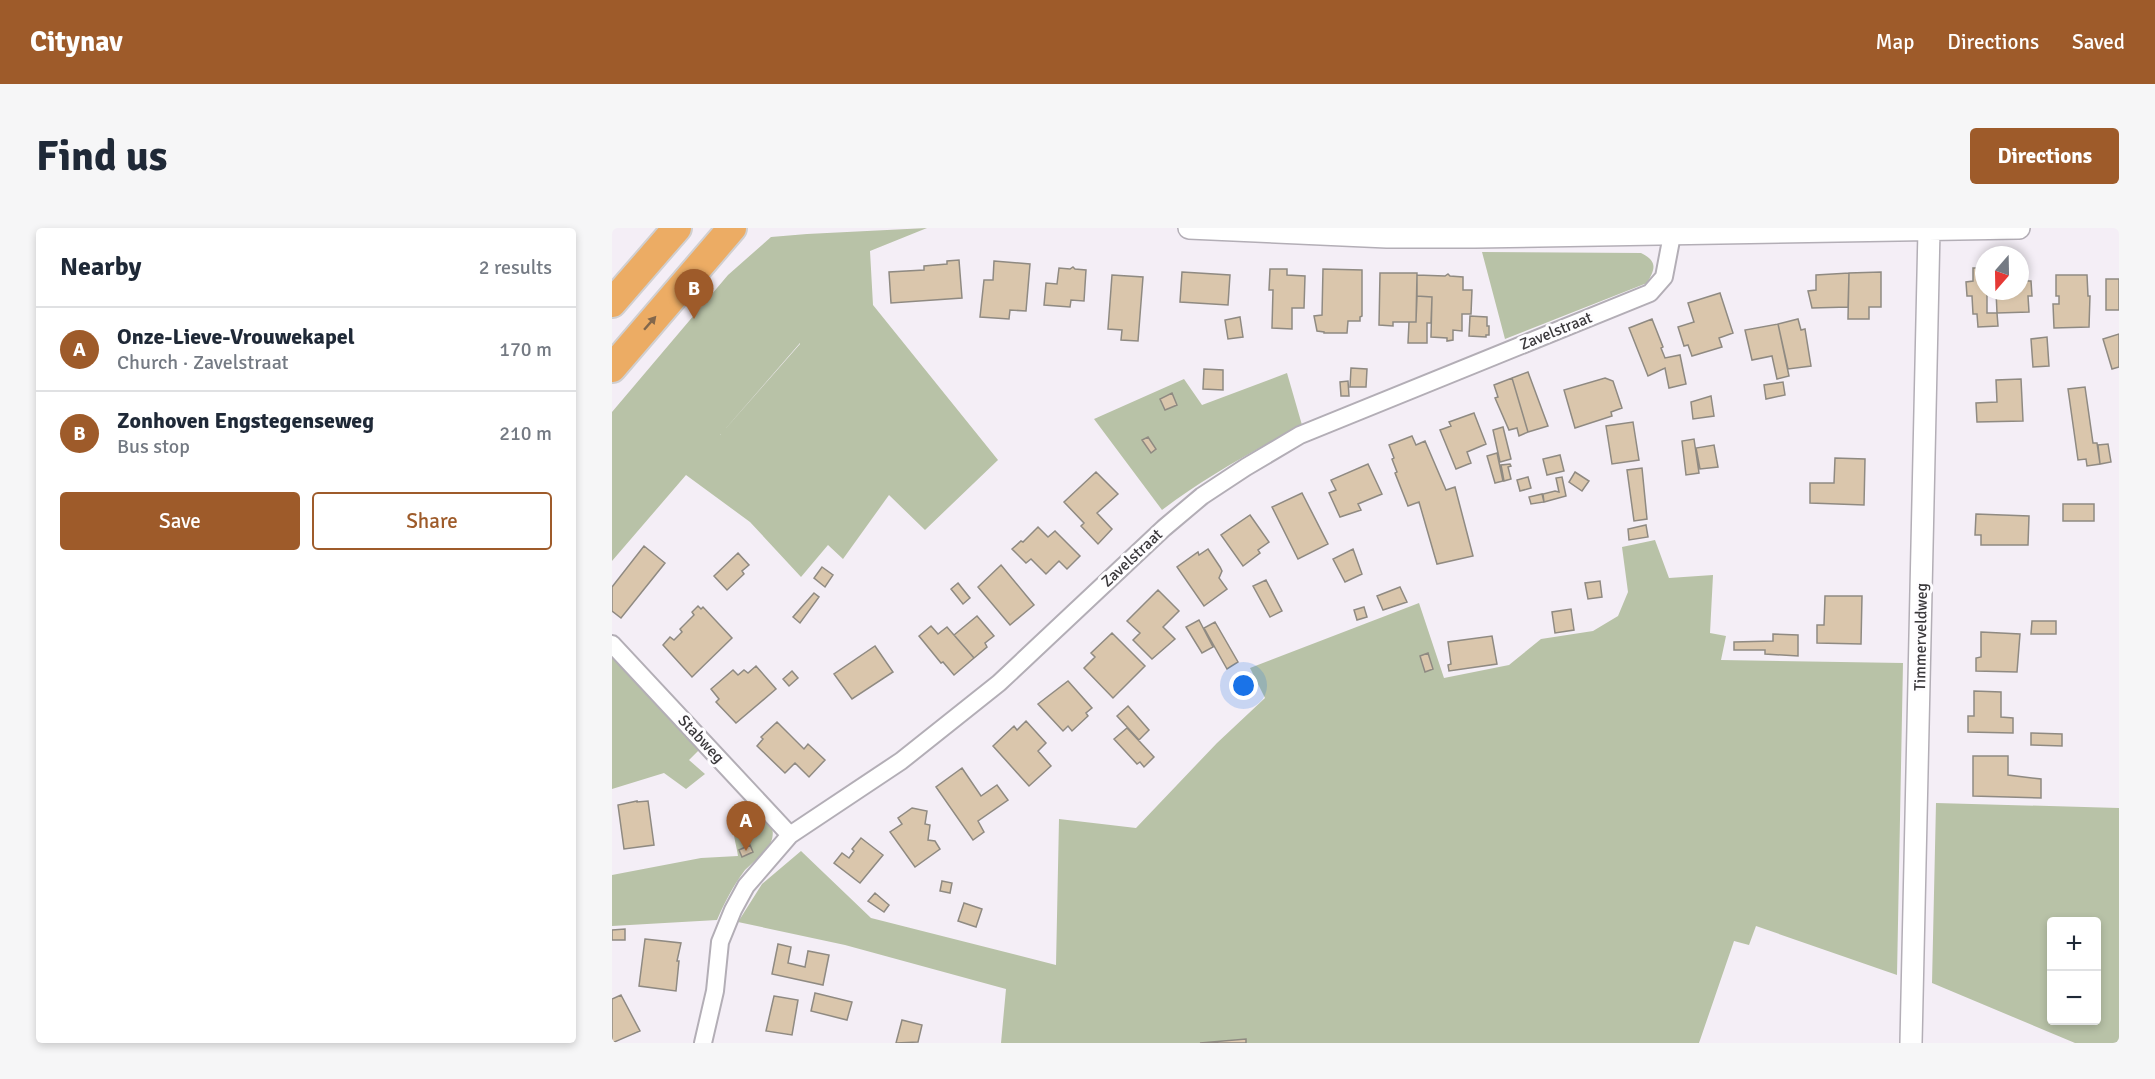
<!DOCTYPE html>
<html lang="en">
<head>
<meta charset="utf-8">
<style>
  body { margin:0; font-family:Signika,sans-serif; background:#f6f6f7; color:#1f2937 }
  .controls { position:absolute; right:18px; bottom:18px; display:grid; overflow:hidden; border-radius:6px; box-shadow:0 3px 9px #0003 }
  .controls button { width:54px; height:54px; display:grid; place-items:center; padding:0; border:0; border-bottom:2px solid #e0e1e3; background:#fff; color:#1f2937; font:30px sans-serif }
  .compass { position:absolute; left:1363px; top:18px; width:54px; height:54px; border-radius:50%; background:#fff; box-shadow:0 3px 9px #0003; rotate:200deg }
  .you { position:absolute; left:632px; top:458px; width:21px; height:21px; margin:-15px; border:4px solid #fff; border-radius:50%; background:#1a73e8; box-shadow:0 0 0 9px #1a73e833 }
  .badge { display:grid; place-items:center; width:39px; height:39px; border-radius:50%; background:#9e5b2a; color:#fff; font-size:20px; font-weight:700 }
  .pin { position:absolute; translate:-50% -50px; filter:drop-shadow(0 2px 3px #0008) }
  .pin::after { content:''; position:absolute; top:32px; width:21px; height:18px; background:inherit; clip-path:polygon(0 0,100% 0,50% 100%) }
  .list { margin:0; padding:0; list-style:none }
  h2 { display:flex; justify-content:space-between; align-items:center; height:78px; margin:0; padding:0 24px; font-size:26px }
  h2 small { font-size:20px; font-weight:400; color:#747a83 }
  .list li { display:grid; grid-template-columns:39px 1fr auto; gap:18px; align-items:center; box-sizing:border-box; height:84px; padding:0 24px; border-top:2px solid #e0e1e3 }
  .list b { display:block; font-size:22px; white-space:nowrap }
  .list p { margin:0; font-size:20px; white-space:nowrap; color:#747a83 }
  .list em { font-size:20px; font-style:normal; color:#747a83 }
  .actions { display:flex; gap:12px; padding:18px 24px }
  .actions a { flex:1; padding:14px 0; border:2px solid #9e5b2a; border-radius:6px; text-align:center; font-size:21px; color:#9e5b2a }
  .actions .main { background:#9e5b2a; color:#fff }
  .map { position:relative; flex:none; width:1507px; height:815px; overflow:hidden; border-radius:6px }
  header { display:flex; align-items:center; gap:36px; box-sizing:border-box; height:84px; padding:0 30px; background:#9e5b2a; color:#fff }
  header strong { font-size:28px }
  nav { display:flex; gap:33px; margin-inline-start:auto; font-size:21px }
  .intro { display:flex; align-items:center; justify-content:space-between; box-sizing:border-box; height:144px; padding:0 36px }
  h1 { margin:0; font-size:42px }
  .button { padding:15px 27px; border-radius:6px; background:#9e5b2a; color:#fff; font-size:21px; font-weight:700 }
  main { display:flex; gap:36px; padding:0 36px }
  aside { flex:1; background:#fff; border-radius:6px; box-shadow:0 3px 9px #0003 }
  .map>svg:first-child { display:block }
</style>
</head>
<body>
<header>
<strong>Citynav</strong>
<nav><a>Map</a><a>Directions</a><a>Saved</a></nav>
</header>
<div class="intro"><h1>Find us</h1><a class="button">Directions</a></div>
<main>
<aside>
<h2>Nearby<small>2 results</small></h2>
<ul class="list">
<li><span class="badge">A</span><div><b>Onze-Lieve-Vrouwekapel</b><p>Church · Zavelstraat</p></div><em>170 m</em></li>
<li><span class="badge">B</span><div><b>Zonhoven Engstegenseweg</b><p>Bus stop</p></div><em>210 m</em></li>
</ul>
<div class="actions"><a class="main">Save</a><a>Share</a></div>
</aside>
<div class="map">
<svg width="1507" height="815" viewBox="0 0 1507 815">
  <rect width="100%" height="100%" fill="#f4eef6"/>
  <!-- green -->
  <path fill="#b8c2a7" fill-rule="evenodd" d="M315,0L258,23L261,77L386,232L313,302L277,267L231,331L216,317L189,349L138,294L74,247L0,333V184L116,47L159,9L195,6ZM188,115V116L108,207Z
    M870,24L1029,25C1045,33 1044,40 1035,55L893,111Z
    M675,145L690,197C641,223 594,249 550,282L482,191L572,151L590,177Z
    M1043,312L1057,350L1101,347L1098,405L1114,408L1109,432L1291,435L1285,747L1144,698L1137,717L1122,713L1087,815H389L394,761L233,717L126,694L150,656L189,623L259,690L444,737L447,591L524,600L605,515L653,470L638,440L807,375L832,450L897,437L929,411L981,403L1006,388L1016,364L1010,319Z
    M0,427L87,522L77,532L93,546L74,561L52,545L0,561Z
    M1324,575L1507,580V815H1463L1320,755ZM1440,694H1484V792H1440Z
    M142,581C155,585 165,599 159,614C155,623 140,635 133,642C121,658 113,674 105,692L0,698V647L89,630L126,628C123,607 112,588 142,581Z"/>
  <!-- building -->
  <path fill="#dac6ac" stroke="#8f8a82" stroke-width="1.5" d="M347,32L350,70L279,75L277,44L312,42V38L335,36V33Z
    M382,33L418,36L414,83L398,82L397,91L368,89L372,52H381Z
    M1414,37L1415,53H1419L1420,68H1416L1417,84L1385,85L1384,63H1408V38Z
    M461,39L463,41L474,42L472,73L459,72L458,79L432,77L434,55L445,56L447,40L458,41Z
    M1361,40H1372V63H1384V67H1375V85H1385L1386,98L1366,99L1365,86H1361L1360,68H1355L1354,54L1361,53Z
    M658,41H675V47L693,48L692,80H680V101L660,100L661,62H657Z
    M711,41L750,42V88L748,89V93H736L735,105H712V104L705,103L702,88L710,87Z
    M570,44L618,47L616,77L568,74Z
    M1269,44V79H1257V91H1236L1237,45Z
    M768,45H805L804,94H781V98L767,97Z
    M1237,45L1236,79L1200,80L1196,63L1204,62V47Z
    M836,46L838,48L851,49V62H860L859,86H850V103L841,102V112L835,113V110L819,109L820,69L805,68V47L833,48Z
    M500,47L531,49L526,113L509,112L510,102L496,101Z
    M1444,47H1475L1476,68H1478L1477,99L1442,100L1441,76H1447V68H1444Z
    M1494,51H1507V82H1494Z
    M1108,65L1121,105L1107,110L1110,119L1080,128L1076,117L1072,118L1066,99L1082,94L1076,75Z
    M805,68L820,69L819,95H815V115H796L797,94H804Z
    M858,88L875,89V98H877V107H874V109L857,108Z
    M628,89L631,109L616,111L613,92Z
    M1040,91L1051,119L1049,120L1053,130L1068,127L1074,156L1057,160L1053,140L1036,148L1017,100Z
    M1186,91L1189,102L1193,101L1199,138L1176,141L1166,96Z
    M1166,96L1177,148L1165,151L1160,128L1140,132L1133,102Z
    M1507,106V139L1500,141L1491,111Z
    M1435,109L1437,138L1421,139L1419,111Z
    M739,140L755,141L754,159H738Z
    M592,141L611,142V162L591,161Z
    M916,144L936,198L916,204L900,150Z
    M900,150L916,204L907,208L905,200L897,202L883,170L886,169L882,157Z
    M993,150L1001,153L1010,180L999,184L1000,188L963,200L952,162Z
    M1409,151L1411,193L1365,194L1364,175L1385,174L1384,152Z
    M736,153L737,168H729L728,154Z
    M1171,154L1173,167L1154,171L1152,157Z
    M1473,159L1481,215H1485L1488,236L1475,238L1474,231L1466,232L1456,161Z
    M560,165L565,177L553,182L548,171Z
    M1099,168L1102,188L1081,191L1079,174Z
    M862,185L874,216L855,224L859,235L844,241L828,202L839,198L837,194Z
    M1021,194L1027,232L1000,236L994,198Z
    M891,199L899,231L888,234L881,202Z
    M800,208L804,217L813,213L834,262L843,259L861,328L825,336L807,274L796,278L783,245L785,244L780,231L782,230L777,217Z
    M536,209L544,221L539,225L530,212Z
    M1082,211L1087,245L1074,247L1070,213Z
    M1496,216L1499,234L1488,236L1486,217Z
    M1102,217L1106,239L1088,241L1084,220Z
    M885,225L891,253L883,255L875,228Z
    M948,227L952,243L935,247L931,231Z
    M1223,230L1253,231L1252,277L1198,275V255H1222Z
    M756,236L770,266L746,276L749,282L728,289L717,265L724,262L719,252Z
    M898,236L899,238L896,239L899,251L892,253L889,237Z
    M1030,240L1035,291L1022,293L1015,242Z
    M484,244L506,266L485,285L500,301L486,316L469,298L472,295L452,274Z
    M963,244L977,253L970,263L957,254Z
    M916,249L919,260L908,263L905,252Z
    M950,249L954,268L932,274L931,266L943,263L947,264L944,250Z
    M690,265L716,316L686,331L660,279Z
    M930,266L932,274L919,276L917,269Z
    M1451,276H1482V293H1451Z
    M1364,286L1417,288L1416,317H1369V307H1363Z
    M638,287L657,314L646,322L648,325L631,338L609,307Z
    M1034,297L1036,309L1017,312L1016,301Z
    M426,299L436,309L443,303L468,328L455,341L447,333L434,346L419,331L414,335L400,321L409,313L411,314Z
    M32,318L53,335L9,390L0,383V359Z
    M596,321L608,339L610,343L607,350L615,361L592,378L565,339L586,324L587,327Z
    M741,321L750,346L733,354L721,331Z
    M126,325L137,337L130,343L132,346L115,362L102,348Z
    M389,337L422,377L398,397L366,359Z
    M210,339L221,347L213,359L202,350Z
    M654,352L670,383L658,389L641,358Z
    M988,353L990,369L976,371L973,355Z
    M346,355L358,370L351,376L339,361Z
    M788,359L795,374L771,382L765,368Z
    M546,362L567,383L551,399L563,411L540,431L521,412L528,405L515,393Z
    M202,365L207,369L188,395L181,389Z
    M1213,368H1250L1249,416L1205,415V397H1212Z
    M86,378L89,381L91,379L120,410L80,449L51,417L58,409L62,412L70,404L68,401L82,387L80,384Z
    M752,379L755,389L745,392L742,382Z
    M959,381L962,402L943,405L940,384Z
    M365,388L382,408L373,415L375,419L362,430L342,407Z
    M587,392L601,419L590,425L574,399Z
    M1420,393H1444V406H1419Z
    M603,394L626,434L615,441L592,400Z
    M319,398L326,406L335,399L362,430L342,447L331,434L329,435L307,408Z
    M1369,404L1408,406L1405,444L1364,443V430L1369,429Z
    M500,405L533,438L501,470L472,440L483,429L479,425Z
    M1161,406L1186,407V428L1153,426V422H1122V414L1161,413Z
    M880,408L885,436L837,443L836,437L839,436L836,414Z
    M263,418L281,444L240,471L222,446Z
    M816,425L821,441L813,444L808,428Z
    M144,438L164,461L124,495L104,474L107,471L99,461L121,442L126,447L132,442L136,445Z
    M180,443L186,450L177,458L171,451Z
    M456,453L480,480L474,485L476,488L460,503L456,498L451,503L426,476Z
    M1362,463L1389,464V489L1401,490V505L1356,504V488H1362Z
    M516,478L537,502L527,512L505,488Z
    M414,493L434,515L426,523L439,538L417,558L381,518L402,498L405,502Z
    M165,494L192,521L196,516L213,532L197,549L183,535L173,545L145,518L151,511L149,509Z
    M515,500L542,529L532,539L528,534L525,536L502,511Z
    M1419,505L1450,506V518L1419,517Z
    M1361,528H1396V547L1429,551V570L1361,568Z
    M350,540L369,568L385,557L396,572L366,593L372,604L361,612L324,559Z
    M25,573V574L36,573L42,617L12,621L6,577Z
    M300,580L315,583L313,596L318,597L316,612L323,613L328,621L303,639L278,604L290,596L286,590Z
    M249,610L271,627L248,655L222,635L230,625L237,630L242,623L240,621Z
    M138,617L141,624L130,629L127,622Z
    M330,653L340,655L338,665L328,663Z
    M263,665L277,677L272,684L256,673Z
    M352,675L370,681L364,699L346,693Z
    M13,701V712H0V702Z
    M33,711L69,715L65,733H67L64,763L27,758Z
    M166,716L179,719L176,735L193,739L196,723L217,727L211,757L160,746Z
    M203,765L240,774L235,792L199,783Z
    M9,767L28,803L0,815V771Z
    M162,768L186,772L180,807L154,803Z
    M290,792L310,797L306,814L284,815Z
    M634,811V815H588Z"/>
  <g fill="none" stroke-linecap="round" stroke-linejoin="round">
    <defs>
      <path id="minor" d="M0,416L178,607
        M91,815L103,763L108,714L121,682L134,658L178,607L289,533L387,455L552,300L590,268L634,239L688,207L1038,65L1052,49L1060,7"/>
      <path id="tertiary" d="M577,0L775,9H863L1407,0
        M1299,815L1317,2"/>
      <path id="trunk" d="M0,75L65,0
        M0,140L120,0"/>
    </defs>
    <!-- minor casing -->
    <use href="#minor" stroke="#b3aeb6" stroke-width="20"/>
    <!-- tertiary casing -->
    <use href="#tertiary" stroke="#b3aeb6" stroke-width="24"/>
    <!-- trunk casing -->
    <use href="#trunk" stroke="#d0cfd0" stroke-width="32"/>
    <!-- minor -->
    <use href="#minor" stroke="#fff" stroke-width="16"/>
    <!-- tertiary -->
    <use href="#tertiary" stroke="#fff" stroke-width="21"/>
    <!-- trunk -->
    <use href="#trunk" stroke="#ecac64" stroke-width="28"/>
  </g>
  <!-- one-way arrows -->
  <defs><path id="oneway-solid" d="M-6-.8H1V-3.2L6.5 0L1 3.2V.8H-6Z" transform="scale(1.5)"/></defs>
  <use fill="#82674c" href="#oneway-solid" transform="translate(38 95) rotate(-49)"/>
  <g text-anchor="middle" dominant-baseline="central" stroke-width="6" stroke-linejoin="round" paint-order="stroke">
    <!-- street labels -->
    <g font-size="16" fill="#3b393c" stroke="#fefdff">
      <text transform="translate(944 103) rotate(-22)">Zavelstraat</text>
      <text transform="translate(520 330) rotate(-43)">Zavelstraat</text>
      <text transform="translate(1309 409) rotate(-89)">Timmerveldweg</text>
      <text transform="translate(89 511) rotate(47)">Stabweg</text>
    </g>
  </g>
</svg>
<div class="controls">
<button>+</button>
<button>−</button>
</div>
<svg class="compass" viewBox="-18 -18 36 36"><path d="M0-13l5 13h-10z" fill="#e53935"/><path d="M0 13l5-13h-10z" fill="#747a83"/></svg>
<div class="you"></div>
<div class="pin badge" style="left:134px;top:623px">A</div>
<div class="pin badge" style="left:82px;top:91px">B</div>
</div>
</main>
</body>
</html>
